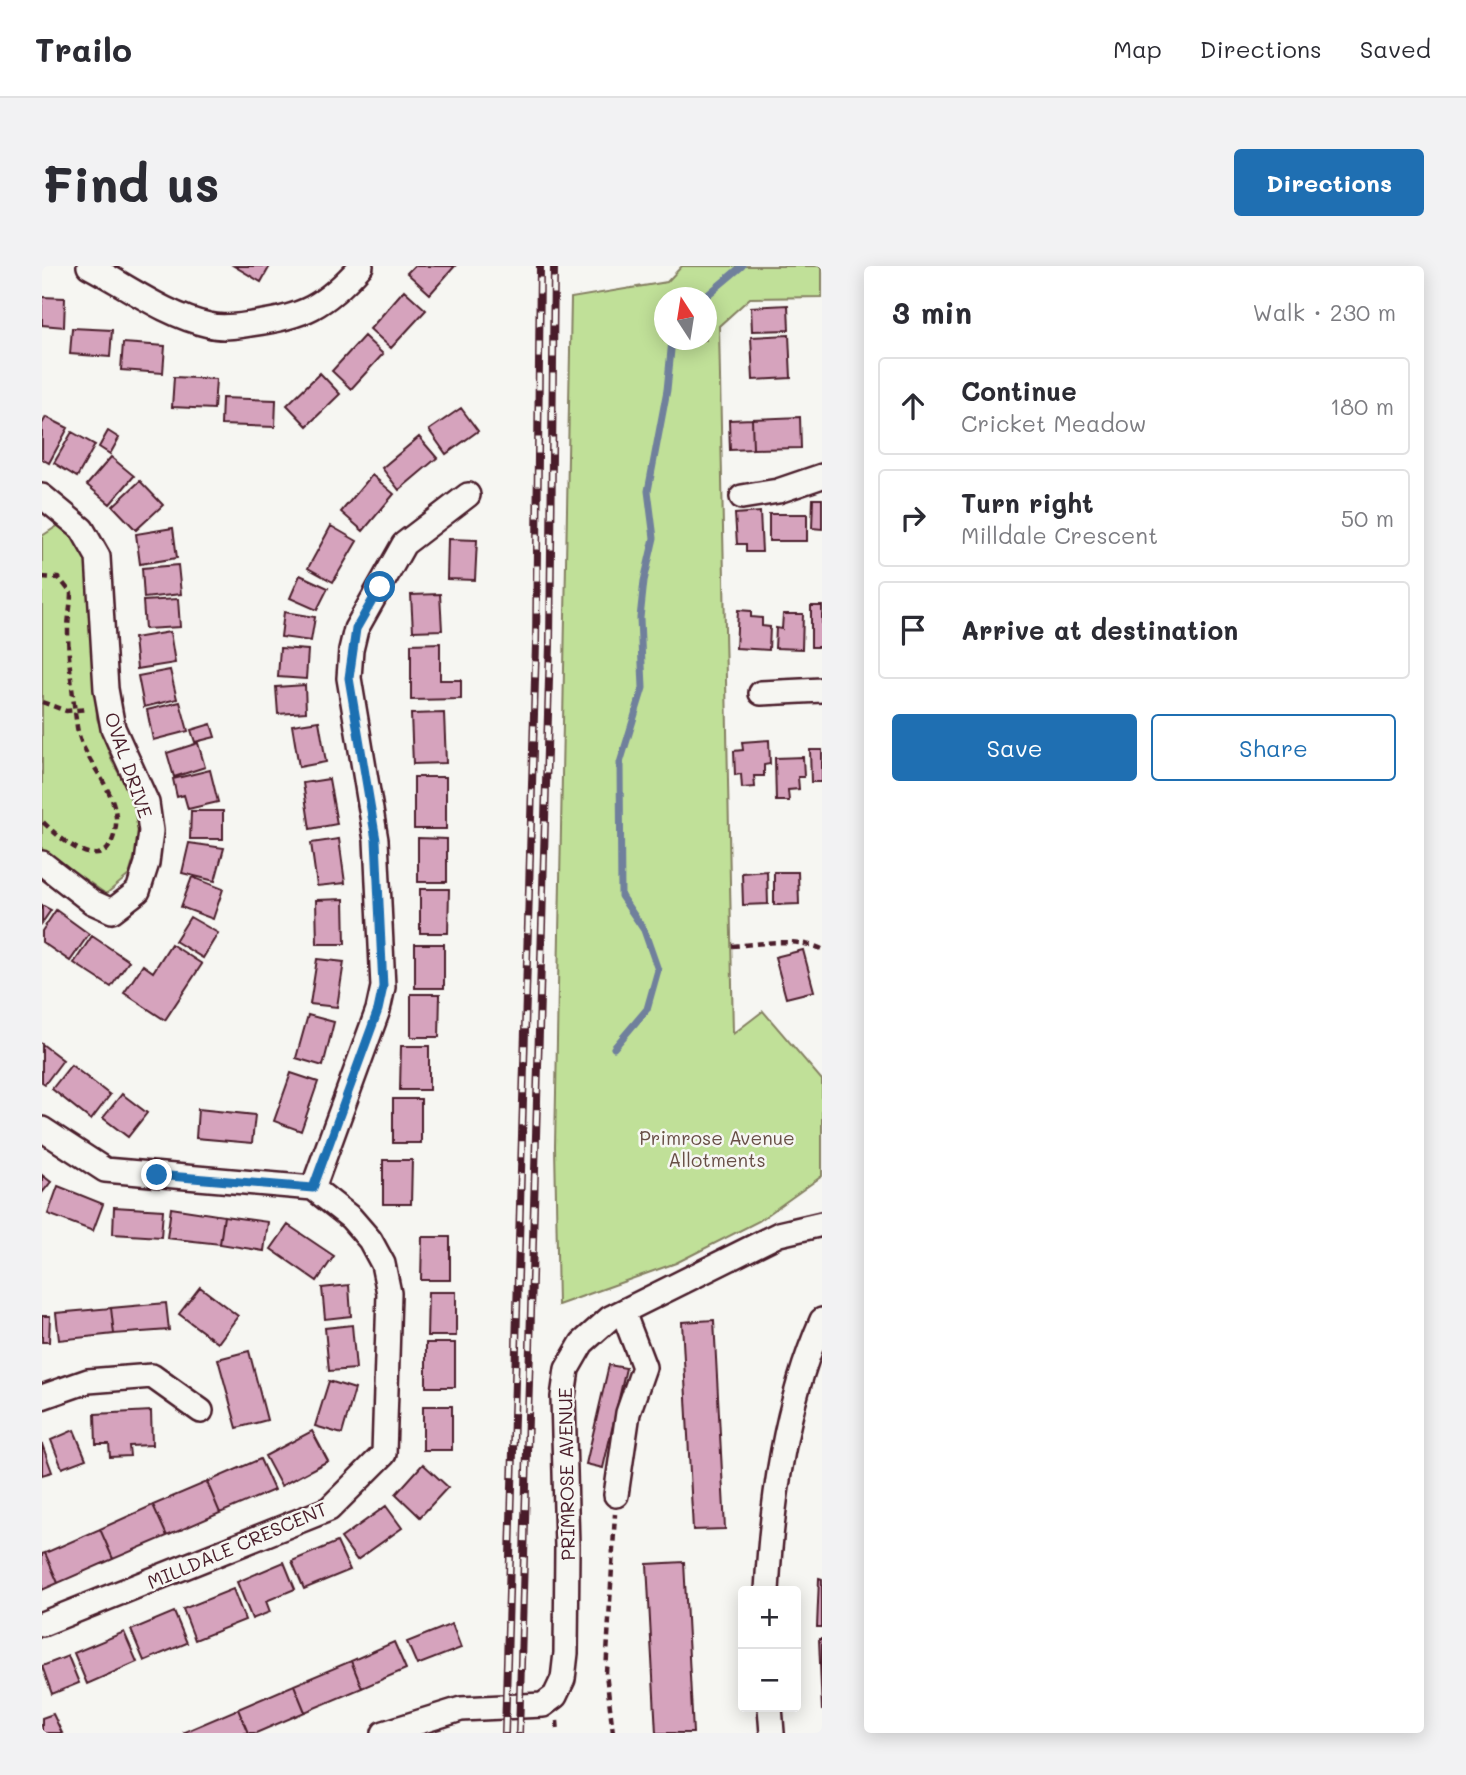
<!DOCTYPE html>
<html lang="en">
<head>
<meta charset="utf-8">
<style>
  body { margin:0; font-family:Mali,sans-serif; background:#f2f2f3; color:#2b2b33 }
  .controls { position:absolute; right:21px; bottom:21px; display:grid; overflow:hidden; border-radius:7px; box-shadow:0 4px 18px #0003 }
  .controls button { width:63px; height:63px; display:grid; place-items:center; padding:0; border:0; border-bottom:2px solid #e1e1e2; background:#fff; color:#2b2b33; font:35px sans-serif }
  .compass { position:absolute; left:612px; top:21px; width:63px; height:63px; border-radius:50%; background:#fff; box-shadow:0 4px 18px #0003; rotate:348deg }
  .stop { position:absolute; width:21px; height:21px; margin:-16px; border:5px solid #1f6fb2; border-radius:50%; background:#fff }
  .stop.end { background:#1f6fb2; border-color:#fff; box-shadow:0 2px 7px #0008 }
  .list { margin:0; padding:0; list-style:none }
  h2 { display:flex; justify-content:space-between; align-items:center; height:91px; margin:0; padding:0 28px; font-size:30px }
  h2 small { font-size:23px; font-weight:400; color:#7c7c81 }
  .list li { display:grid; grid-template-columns:46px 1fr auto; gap:21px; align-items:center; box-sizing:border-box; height:98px; margin:0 14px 14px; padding:0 14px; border:2px solid #e1e1e2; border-radius:7px }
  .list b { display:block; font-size:26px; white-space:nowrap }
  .list p { margin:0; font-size:23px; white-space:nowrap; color:#7c7c81 }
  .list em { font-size:23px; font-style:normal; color:#7c7c81 }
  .actions { display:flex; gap:14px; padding:21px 28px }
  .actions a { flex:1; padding:16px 0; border:2px solid #1f6fb2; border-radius:7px; text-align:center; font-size:24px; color:#1f6fb2 }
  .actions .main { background:#1f6fb2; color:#fff }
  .icon { flex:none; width:38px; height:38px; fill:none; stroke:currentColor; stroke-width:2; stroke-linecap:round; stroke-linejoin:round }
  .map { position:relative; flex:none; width:780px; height:1467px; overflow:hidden; border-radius:7px }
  header { display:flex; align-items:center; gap:42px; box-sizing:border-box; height:98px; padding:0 35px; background:#fff; border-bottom:2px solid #e1e1e2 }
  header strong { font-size:33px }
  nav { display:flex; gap:38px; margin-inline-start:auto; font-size:24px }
  .intro { display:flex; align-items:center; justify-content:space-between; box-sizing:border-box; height:168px; padding:0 42px }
  h1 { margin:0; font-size:49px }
  .button { padding:18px 32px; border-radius:7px; background:#1f6fb2; color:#fff; font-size:24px; font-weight:700 }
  main { display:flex; gap:42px; padding:0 42px }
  aside { flex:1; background:#fff; border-radius:7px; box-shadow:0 4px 18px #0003 }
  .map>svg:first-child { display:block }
</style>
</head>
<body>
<header>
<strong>Trailo</strong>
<nav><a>Map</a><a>Directions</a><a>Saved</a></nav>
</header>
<div class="intro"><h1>Find us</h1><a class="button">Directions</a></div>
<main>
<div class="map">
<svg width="780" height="1467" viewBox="0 0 780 1467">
  <rect width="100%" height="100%" fill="#f6f6f2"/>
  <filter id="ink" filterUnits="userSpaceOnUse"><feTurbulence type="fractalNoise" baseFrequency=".0143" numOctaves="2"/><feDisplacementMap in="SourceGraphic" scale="14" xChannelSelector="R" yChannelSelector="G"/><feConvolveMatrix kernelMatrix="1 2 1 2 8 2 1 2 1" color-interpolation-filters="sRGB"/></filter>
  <g filter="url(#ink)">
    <!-- green -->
    <path fill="#c0e098" stroke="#858062" stroke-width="2" fill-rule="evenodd" d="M640,0H780V31L708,32L677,60L691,768L721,745L780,814V910L717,955L634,997L516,1039L513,880L529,32L625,16ZM622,32H664V74H622Z
      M17,259L37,273L48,296L55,452L70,495L92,535L98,572L87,609L64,628L0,583V270Z"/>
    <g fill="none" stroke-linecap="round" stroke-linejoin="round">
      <!-- stream -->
      <path stroke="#70809c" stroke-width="7" d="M662,32L700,0
        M572,782L605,743L616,704L602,664L579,630L578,497L601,422L598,352L602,315L612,272L606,225L625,124L630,74"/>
    </g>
    <!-- building -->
    <path fill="#d6a3bd" stroke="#4a1f2b" stroke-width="2" d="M192,0H228L219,16Z
      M372,0H413L388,28L365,7Z
      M362,24L384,44L349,82L328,63Z
      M0,31L23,32L22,61L0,59Z
      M746,39L747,64L710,65L709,41Z
      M30,62L70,64L68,91L28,88Z
      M747,69L749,112L711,114L709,71Z
      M322,70L341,88L309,123L290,105Z
      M81,77L123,80L121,107L79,104Z
      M278,107L298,128L265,160L245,139Z
      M132,111L174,113L172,143L130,141Z
      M180,132L234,134L233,161L179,159Z
      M419,142L436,165L404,188L387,164Z
      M4,151L26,162L7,197L0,193V158Z
      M758,151L759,182L711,183L710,153Z
      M710,153L711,183L688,184L687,154Z
      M66,165L77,172L68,188L57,181Z
      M30,166L53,179L35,211L12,197Z
      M377,171L395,192L357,224L340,202Z
      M69,191L92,210L68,238L45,219Z
      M330,209L352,228L321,265L299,246Z
      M98,215L121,239L94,264L71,240Z
      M771,233H780V263L770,262Z
      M718,246L720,286H704V278H695L693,248Z
      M727,248H765V275H727Z
      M289,260L315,275L291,316L266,302Z
      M131,262L135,292L98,298L94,268Z
      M406,273L435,274L433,314L405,313Z
      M136,299L139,328L102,332L100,302Z
      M258,309L286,322L275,344L248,332Z
      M398,328L400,364L371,365L369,329Z
      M136,333L138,361L103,363L101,335Z
      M769,340H780V381H769Z
      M696,344L709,345V351L720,352V360L728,361L727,384L694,382Z
      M242,346L273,351L269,375L239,371Z
      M741,348H761L760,383L733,382L734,362L740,363Z
      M128,366L133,397L95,403L92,372Z
      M398,377V414H419V433L369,434V378Z
      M238,382L266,384L264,413L236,411Z
      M128,404L135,433L102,441L96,410Z
      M263,419L264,446L236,448L234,421Z
      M138,436L146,465L111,474L105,444Z
      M402,447L404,497L371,498L369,448Z
      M277,455L284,496L257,501L250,459Z
      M169,458L173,471L153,476L149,464Z
      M727,474L728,498L722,499V510H712L713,521L700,522L699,508L693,509L692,485L701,484L700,476Z
      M156,477L163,501L132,511L125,487Z
      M768,484H780V516H769Z
      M761,491L762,511H756L757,523L746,524L747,535H734L733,492Z
      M168,504L176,536L146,543L142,529L135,531L131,513Z
      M372,511H404V563H372Z
      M287,513L295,558L268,563L261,517Z
      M149,545H181V573H148Z
      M376,572L405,573V616H376Z
      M297,573L303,617L275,620L269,577Z
      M147,577L182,582L173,615L140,607Z
      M725,605L726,638L701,639L700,607Z
      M732,606H756L757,638L732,639Z
      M150,611L181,623L171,653L139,641Z
      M378,623H407L406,667H378Z
      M302,633L303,678H275L274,634Z
      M0,639L9,644L0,657Z
      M14,644L47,668L28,695L0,676V665Z
      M148,651L176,667L161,692L133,675Z
      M50,670L87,695L69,721L32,697Z
      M129,678L160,698L123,754L82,727L101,699L111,706Z
      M373,678H402V722H373Z
      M761,684L772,725L744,732L733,691Z
      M275,693L302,696L295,741L268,738Z
      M369,728H398L397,771H369Z
      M266,749L292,756L281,800L254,792Z
      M0,778L21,794L3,818L0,816Z
      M359,780H387V824H358Z
      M29,799L68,829L49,854L10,823Z
      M249,807L276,816L259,865L232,855Z
      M80,828L105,847L86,871L61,852Z
      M351,833H379V877H351Z
      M156,843L213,849L210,877L154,872Z
      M341,894H370L369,938H341Z
      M0,909L9,916L0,927Z
      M16,920L61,938L51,965L6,948Z
      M72,941L121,944L119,971L71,968Z
      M129,942L182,950L178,978L125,972Z
      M182,950L226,956L222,985L178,978Z
      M246,959L292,990L275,1015L229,983Z
      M380,971H408V1014H379Z
      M307,1019L309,1050L283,1053L280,1022Z
      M158,1021L196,1050L176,1077L137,1048Z
      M386,1026H414V1070H385Z
      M124,1037L127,1064L72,1068L69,1042Z
      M69,1042L72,1068L17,1074L14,1047Z
      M0,1050H8L7,1076H0Z
      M672,1054L683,1263L651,1264L640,1056Z
      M310,1059L314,1103L287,1105L283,1062Z
      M384,1077H413V1121H384Z
      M207,1085L225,1154L195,1162L176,1093Z
      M567,1099L584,1102L561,1202L544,1198Z
      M287,1115L313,1123L300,1168L273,1160Z
      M381,1140H410V1184H381Z
      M109,1145L110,1179L87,1180L88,1190L68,1191L67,1178H54L53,1148Z
      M32,1164L44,1193L20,1202L9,1174Z
      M270,1165L286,1195L239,1220L223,1190Z
      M0,1178L10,1206L0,1209Z
      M218,1193L232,1224L178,1247L165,1216Z
      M381,1198L406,1221L378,1251L354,1228Z
      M165,1216L178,1247L125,1270L111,1239Z
      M111,1239L125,1270L71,1293L58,1263Z
      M344,1240L360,1262L315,1294L299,1272Z
      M58,1263L71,1293L16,1317L3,1287Z
      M295,1276L308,1304L262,1323L250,1295Z
      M3,1287L16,1317L0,1324V1288Z
      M242,1296L253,1323L224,1335L228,1346L210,1353L195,1316Z
      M642,1296L651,1467H614L605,1298Z
      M777,1312L780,1313V1361H775Z
      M191,1323L203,1354L153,1374L141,1343Z
      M132,1346L145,1377L102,1395L89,1364Z
      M410,1358L419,1382L375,1399L365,1376Z
      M82,1366L95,1396L45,1418L32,1387Z
      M777,1373H780V1445Z
      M352,1376L364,1403L320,1422L309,1395Z
      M26,1390L37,1417L10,1428L0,1400Z
      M309,1395L320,1422L263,1446L252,1419Z
      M252,1419L263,1446L214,1467H206L196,1443Z
      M196,1443L206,1467H143L142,1466Z
      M11,1448L20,1467H0V1452Z"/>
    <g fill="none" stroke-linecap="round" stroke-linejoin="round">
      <defs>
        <path id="minor" d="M47,0C85,20 125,50 167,59C180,63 196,60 209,58C262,51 283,40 319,0
          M0,230L40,263L56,291L64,423L71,462L105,537L109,565L105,597L96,625L70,645L50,636L0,597
          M700,231L736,225L780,210
          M719,427L780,424
          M0,863L63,904L271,922L309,952L328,974L341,998L347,1027L342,1188L287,1243L0,1358
          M271,922L336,744L341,721L334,574L307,412L309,384L314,363L362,278L426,229
          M0,1131L46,1115L110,1110L159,1145
          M574,1229L586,1147L602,1101L581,1046
          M725,1325C730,1234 743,1138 780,1054
          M728,1441L730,1467
          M342,1467L419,1443L501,1439L513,1430L521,1413L524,1387L525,1281L521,1131L525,1103L540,1077L568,1052L737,968L780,958"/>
      </defs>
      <!-- minor casing -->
      <use href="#minor" stroke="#4a1f2b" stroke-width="28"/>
      <!-- path -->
      <path stroke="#4a1f2b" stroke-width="4.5" stroke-dasharray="7 5" stroke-linecap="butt" d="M0,311L17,312L29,327C29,339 26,352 26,364C26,394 31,431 35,461C42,502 88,531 70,575C57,609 13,568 0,555
        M0,436L24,445L46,443
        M690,680C719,678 753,671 780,683
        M515,1455L516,1467
        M571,1467L564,1407L573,1248"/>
      <!-- minor -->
      <use href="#minor" stroke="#f6f6f2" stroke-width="23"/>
      <defs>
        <path id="rail" d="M463,1467L494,378L498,0
          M477,1467L508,378L512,0"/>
      </defs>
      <!-- rail casing -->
      <use href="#rail" stroke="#4a1f2b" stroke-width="8"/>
      <!-- rail -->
      <use href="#rail" stroke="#f6f6f2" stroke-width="5" stroke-dasharray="16" stroke-linecap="butt"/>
    </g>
  </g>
  <g fill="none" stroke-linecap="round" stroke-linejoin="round" filter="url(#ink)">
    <!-- route -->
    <path stroke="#1f6fb2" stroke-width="9" d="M115,909L271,922L336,744L341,721L334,574L307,412L314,363L338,321"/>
  </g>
  <g text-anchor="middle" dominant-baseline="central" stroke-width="5" stroke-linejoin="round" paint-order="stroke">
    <!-- street labels -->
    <g font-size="19" fill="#4a1f2b" stroke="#f6f6f2">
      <text transform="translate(87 499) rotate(71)">OVAL DRIVE</text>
      <text transform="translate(524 1208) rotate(-91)">PRIMROSE AVENUE</text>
      <text transform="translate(195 1279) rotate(-23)">MILLDALE CRESCENT</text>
    </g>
    <!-- park labels -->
    <g font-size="19" fill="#684f46" stroke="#f6f6f2">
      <text x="675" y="871">Primrose Avenue<tspan x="675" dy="22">Allotments</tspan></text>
    </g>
  </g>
</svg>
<div class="controls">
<button>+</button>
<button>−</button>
</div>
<svg class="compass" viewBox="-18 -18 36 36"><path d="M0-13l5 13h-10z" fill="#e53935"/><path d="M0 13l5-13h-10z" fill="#7c7c81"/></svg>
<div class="stop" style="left:338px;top:321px"></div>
<div class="stop end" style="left:115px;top:909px"></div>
</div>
<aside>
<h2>3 min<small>Walk · 230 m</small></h2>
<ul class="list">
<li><svg class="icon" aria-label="ahead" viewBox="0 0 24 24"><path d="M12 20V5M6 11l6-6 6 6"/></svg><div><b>Continue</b><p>Cricket Meadow</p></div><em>180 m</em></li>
<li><svg class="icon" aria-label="right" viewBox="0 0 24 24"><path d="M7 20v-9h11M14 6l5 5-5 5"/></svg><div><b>Turn right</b><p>Milldale Crescent</p></div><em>50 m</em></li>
<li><svg class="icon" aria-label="arrive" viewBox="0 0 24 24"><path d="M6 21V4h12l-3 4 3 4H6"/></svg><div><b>Arrive at destination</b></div></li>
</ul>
<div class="actions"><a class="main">Save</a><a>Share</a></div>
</aside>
</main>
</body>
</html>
